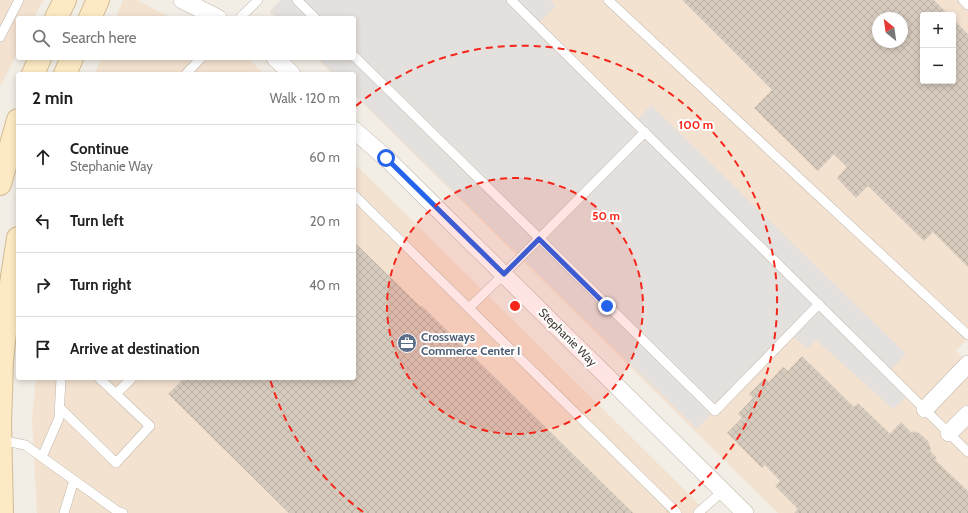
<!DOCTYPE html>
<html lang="en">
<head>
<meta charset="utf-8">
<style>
  body { margin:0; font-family:Cabin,sans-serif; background:#f2f2f2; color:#222 }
  .controls { position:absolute; right:12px; top:12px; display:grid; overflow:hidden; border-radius:4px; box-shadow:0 2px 6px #0003 }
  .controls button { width:36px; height:36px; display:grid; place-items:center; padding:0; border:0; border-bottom:1px solid #e0e0e0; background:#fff; color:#222; font:20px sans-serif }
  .compass { position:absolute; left:872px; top:12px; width:36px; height:36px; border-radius:50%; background:#fff; box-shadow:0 2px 6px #0003; rotate:331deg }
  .stop { position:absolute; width:12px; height:12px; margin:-9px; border:3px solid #2563eb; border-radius:50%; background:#fff }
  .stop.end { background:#2563eb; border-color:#fff; box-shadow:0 1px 4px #0008 }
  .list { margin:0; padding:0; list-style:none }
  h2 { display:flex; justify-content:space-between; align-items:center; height:52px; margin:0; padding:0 16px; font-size:17px }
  h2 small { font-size:13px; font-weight:400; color:#767676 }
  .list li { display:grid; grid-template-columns:26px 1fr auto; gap:12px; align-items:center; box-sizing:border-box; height:64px; padding:0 16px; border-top:1px solid #e0e0e0 }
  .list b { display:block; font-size:15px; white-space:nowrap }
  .list p { margin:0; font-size:13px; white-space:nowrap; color:#767676 }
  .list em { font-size:13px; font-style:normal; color:#767676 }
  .icon { flex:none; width:22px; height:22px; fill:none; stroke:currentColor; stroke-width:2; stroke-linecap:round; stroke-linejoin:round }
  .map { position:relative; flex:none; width:968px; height:513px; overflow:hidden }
  .search { position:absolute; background:#fff; box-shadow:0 2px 6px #0003; left:16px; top:16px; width:340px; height:44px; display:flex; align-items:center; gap:10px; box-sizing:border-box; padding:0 14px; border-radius:4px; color:#767676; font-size:15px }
  .panel { position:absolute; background:#fff; box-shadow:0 2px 6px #0003; left:16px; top:72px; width:340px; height:308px; border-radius:4px }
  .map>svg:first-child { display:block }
</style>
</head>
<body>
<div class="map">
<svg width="968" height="513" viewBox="0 0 968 513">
  <defs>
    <pattern id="building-cross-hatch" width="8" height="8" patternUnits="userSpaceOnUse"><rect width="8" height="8" fill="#d7cbbe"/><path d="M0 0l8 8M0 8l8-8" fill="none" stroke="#baafa4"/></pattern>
  </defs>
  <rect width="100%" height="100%" fill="#f2ede5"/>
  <!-- commercial -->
  <path fill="#f4e2d0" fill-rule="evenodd" d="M0,0H43L34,18H18V51L0,87Z
    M123,0H137L171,18H116Z
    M281,0H968V338L956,351L968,363V513H778L354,95V74H333L316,58H354V18H276L269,12ZM923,15H953V81H923ZM878,18H902V42H878Z
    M101,58H248L264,74H95Z
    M354,163L708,513H37L32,418L36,378H354Z"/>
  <!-- parking -->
  <path fill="#e3e0dd" d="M281,0H550L556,5L537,25L635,123L651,105L906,354L888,373L910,394L893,409L816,340L807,349L790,334L697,429L354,94V74H334L318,58H354V18H277L270,11Z"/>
  <!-- building -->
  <path fill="url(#building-cross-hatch)" fill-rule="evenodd" d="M682,0H934L949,15H923V81H953V19L968,34V267L933,232L924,241L868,186L856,198L837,178L847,167L834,154L818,171L754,108L772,90ZM878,18H902V42H878Z
    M354,242L421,307L422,306L633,513H289L168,394L184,378H354Z
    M802,356L854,407L858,403L890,434L901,422L912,433L914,431L919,433L928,441L931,449L930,451L937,458L935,460L968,491V513H794L798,509L775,486L780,481L765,465L762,468L727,433L742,418L738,414L753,398L749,394L765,378L769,382L783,367L788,371Z"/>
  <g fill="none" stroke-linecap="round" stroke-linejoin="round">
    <defs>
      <path id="lane" d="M297,0L315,18
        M511,0L968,452
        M608,0L968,335
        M963,0L968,5
        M240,18L258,0
        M0,37L19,0
        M354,56L715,411L819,304
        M186,74L201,58
        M354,195L677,513
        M469,308L504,274L645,132
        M116,394L132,378
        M59,407L116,463L150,426L99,378
        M0,440L25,445L117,511L123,513
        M42,457L59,418L61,378
        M64,513L74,480
        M698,513L723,491"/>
      <path id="street" d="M182,0L218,18
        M275,58L292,74
        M354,130L386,158L745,513
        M925,409L968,364
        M949,433L968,414"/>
      <path id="secondary" d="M56,18L65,0
        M90,18L98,0
        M33,74L40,58
        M65,74L72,58
        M0,184L18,120
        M2,513L0,423L2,362L8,303L18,238"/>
    </defs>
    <!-- lane casing -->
    <use href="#lane" stroke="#c0b7ab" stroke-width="10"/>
    <!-- street casing -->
    <use href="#street" stroke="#c0b7ab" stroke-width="18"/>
    <!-- secondary casing -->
    <use href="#secondary" stroke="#d1bc96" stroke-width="24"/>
    <!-- lane -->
    <use href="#lane" stroke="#fff" stroke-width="9"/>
    <!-- street -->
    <use href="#street" stroke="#fff" stroke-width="17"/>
    <!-- secondary -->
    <use href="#secondary" stroke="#fdeac4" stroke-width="22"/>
  </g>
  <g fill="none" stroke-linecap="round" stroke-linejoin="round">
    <!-- route -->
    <path stroke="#2563eb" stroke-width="5" d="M386,158L504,274L539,239L607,306"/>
  </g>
  <!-- distance rings -->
  <circle cx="515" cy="306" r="128" fill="#f5261a" fill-opacity=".12"/>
  <g fill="none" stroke="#f5261a" stroke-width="2" stroke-dasharray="7 5">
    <circle cx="515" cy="306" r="128"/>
    <path d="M363 512A256 256 0 0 1 270 379M356 106A256 256 0 1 1 667 512"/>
  </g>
  <!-- icons -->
  <defs>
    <symbol id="office-disc" viewBox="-11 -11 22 22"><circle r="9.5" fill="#5c6f8a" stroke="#fff"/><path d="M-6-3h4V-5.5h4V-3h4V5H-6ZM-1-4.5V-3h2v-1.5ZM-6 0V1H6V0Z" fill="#fff"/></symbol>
  </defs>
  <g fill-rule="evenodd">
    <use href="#office-disc" x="396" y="332" width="22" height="22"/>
  </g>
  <g text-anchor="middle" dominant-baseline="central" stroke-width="4" stroke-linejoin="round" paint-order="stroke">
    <!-- service labels -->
    <g font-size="12" font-weight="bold" fill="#4e5e75" stroke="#fff" text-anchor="start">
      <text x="421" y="336">Crossways<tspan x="421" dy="14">Commerce Center I</tspan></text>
    </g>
    <!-- street labels -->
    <g font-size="12" fill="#453d35" stroke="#fff">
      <text transform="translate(568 337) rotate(45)">Stephanie Way</text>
    </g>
  </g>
  <circle cx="515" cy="306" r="6" fill="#f5261a" stroke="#fff" stroke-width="2"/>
  <g font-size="12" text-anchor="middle" font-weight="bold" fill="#f5261a" stroke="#fff" stroke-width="4" stroke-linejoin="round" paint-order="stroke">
    <text x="696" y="129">100 m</text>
    <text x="606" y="220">50 m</text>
  </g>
</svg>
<div class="controls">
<button>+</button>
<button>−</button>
</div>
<svg class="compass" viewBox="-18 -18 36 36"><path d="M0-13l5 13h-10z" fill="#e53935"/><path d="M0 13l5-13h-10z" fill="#767676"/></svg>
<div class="stop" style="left:386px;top:158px"></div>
<div class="stop end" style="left:607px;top:306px"></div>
<div class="search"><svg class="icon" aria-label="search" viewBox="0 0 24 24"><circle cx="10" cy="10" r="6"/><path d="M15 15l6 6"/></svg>Search here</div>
<section class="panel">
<h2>2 min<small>Walk · 120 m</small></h2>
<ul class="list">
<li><svg class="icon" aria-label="ahead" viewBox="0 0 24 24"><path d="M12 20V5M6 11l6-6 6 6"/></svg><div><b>Continue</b><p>Stephanie Way</p></div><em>60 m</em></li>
<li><svg class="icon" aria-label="left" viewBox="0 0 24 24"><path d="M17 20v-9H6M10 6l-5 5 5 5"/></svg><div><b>Turn left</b></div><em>20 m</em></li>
<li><svg class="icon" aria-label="right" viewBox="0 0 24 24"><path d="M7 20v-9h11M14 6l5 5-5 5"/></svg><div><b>Turn right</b></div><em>40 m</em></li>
<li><svg class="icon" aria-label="arrive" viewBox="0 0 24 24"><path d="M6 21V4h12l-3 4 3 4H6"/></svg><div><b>Arrive at destination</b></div></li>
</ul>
</section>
</div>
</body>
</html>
